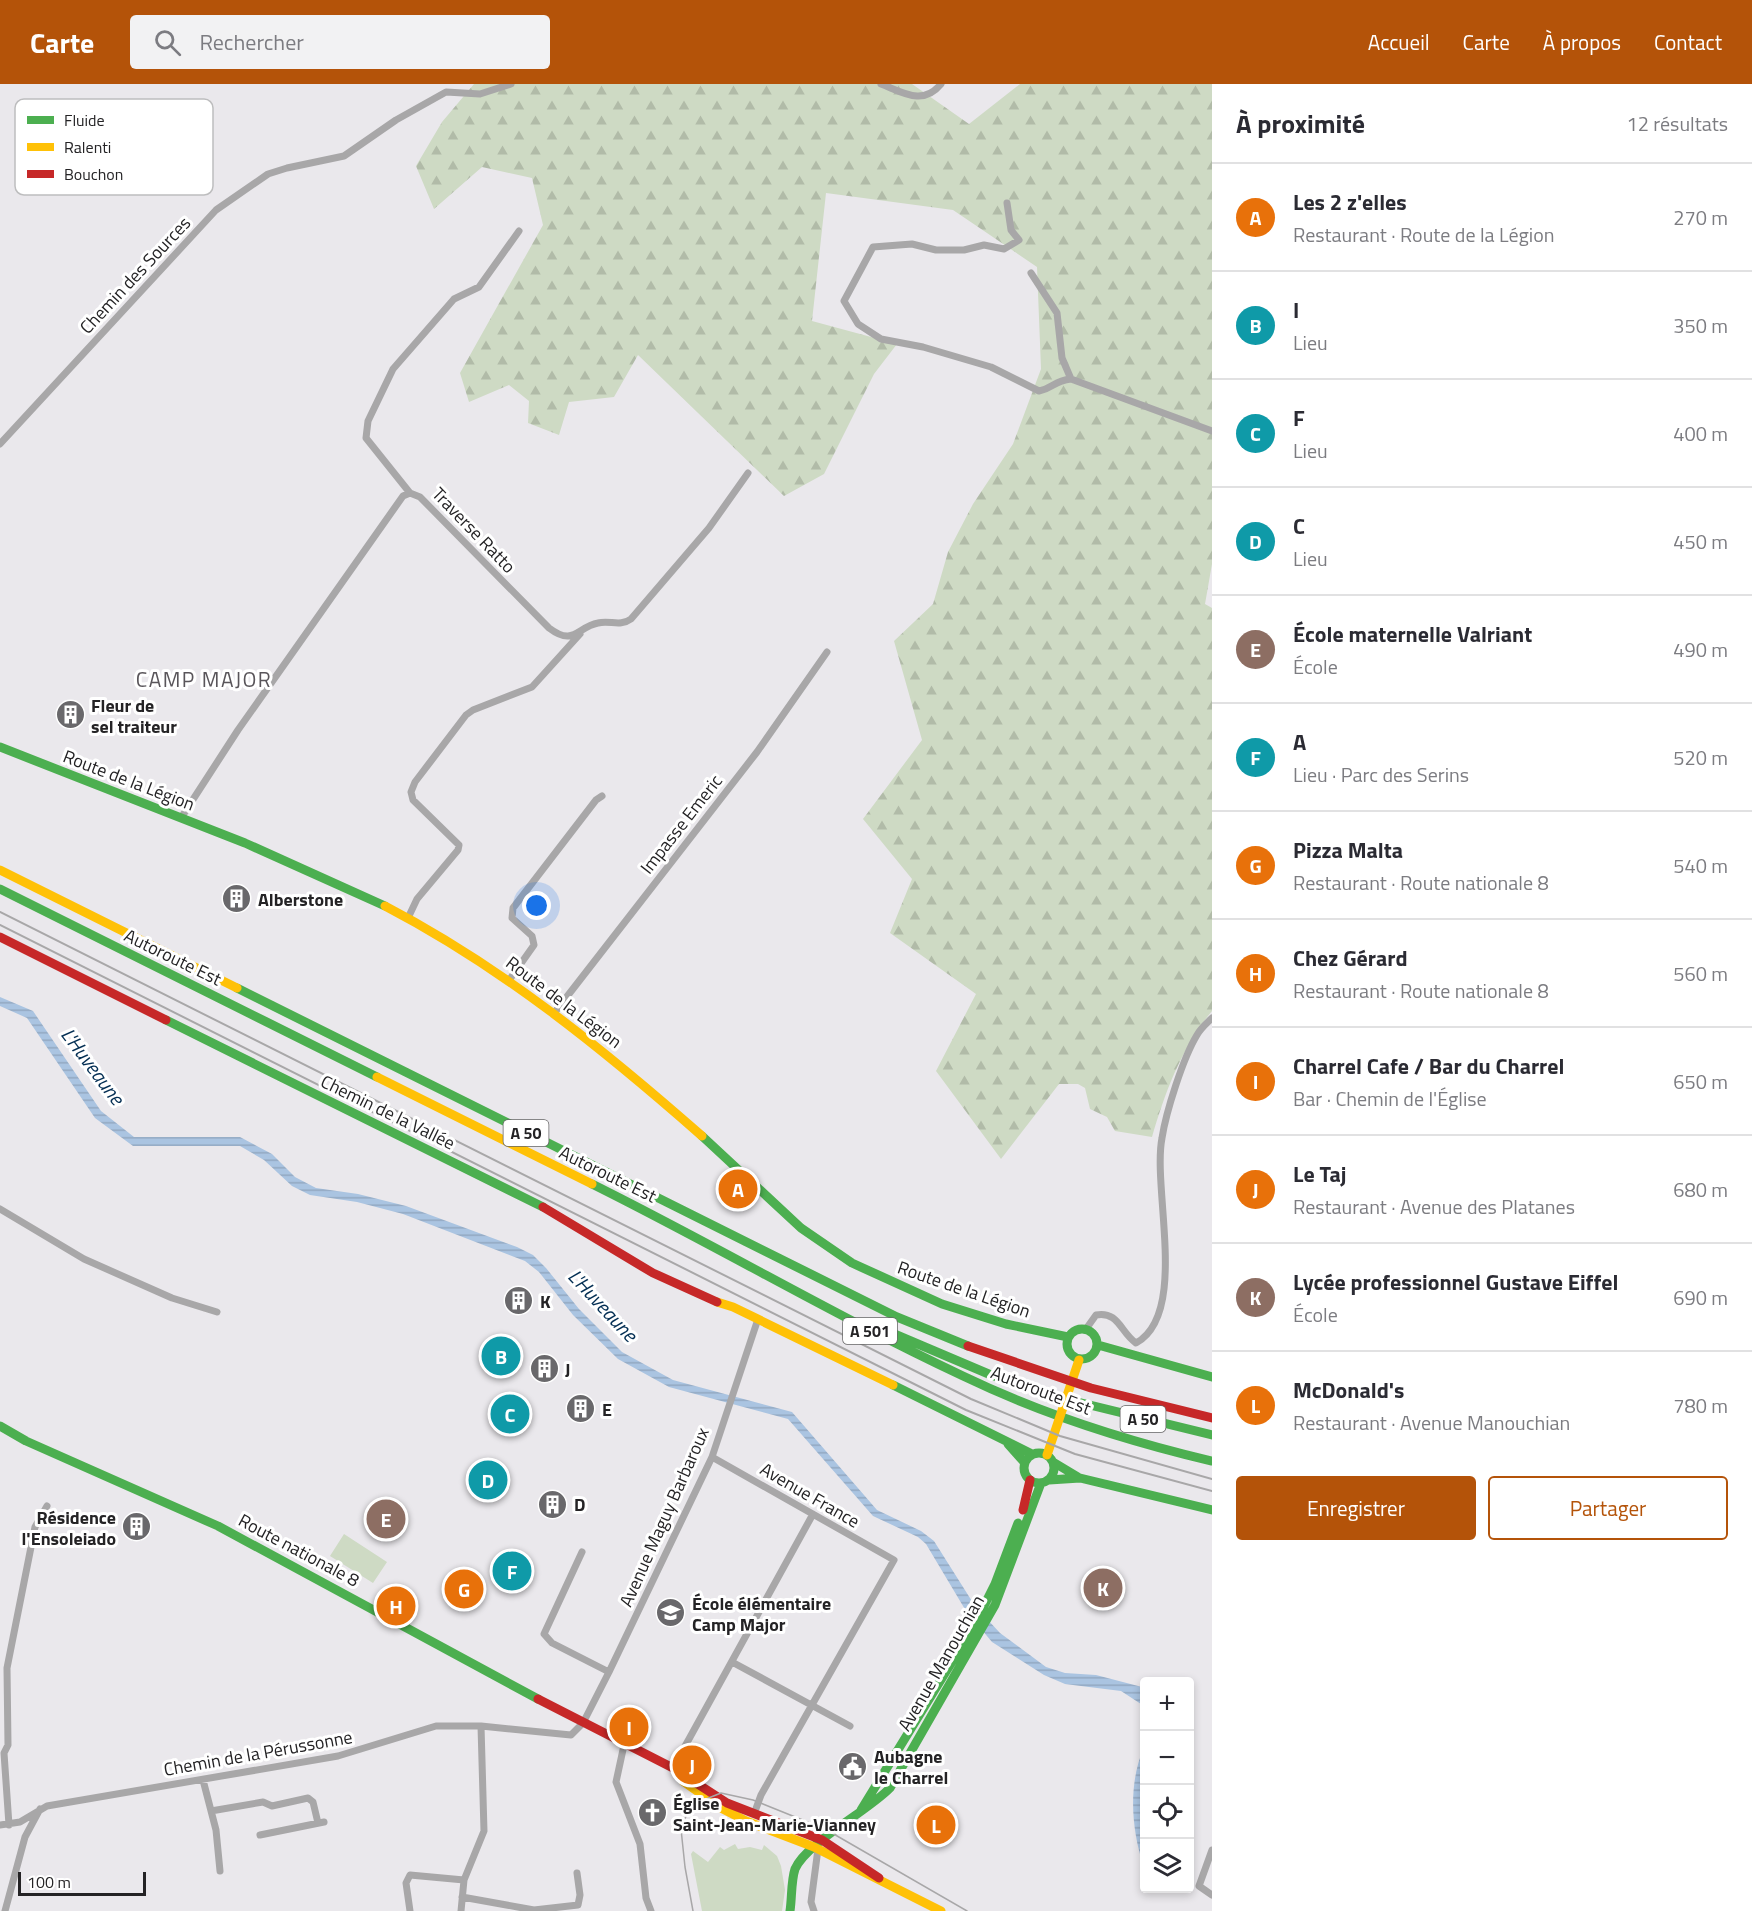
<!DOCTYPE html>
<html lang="fr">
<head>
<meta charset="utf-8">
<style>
  body { margin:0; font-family:"Titillium Web",sans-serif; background:#f2f2f3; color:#2b2b33 }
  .controls { position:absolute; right:18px; bottom:18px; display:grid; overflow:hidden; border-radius:6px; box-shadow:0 3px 9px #0003 }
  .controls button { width:54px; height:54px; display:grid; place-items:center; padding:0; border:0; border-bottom:2px solid #e1e1e2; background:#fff; color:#2b2b33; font:30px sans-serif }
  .scale { position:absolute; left:18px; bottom:15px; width:128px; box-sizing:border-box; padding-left:6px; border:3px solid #242325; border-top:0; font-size:16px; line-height:21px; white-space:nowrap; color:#242325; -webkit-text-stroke:4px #fff; paint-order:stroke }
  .you { position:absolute; left:537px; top:822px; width:21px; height:21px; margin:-15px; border:4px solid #fff; border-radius:50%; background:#1a73e8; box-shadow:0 0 0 9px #1a73e833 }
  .badge { display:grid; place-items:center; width:39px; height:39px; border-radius:50%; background:#b45309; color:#fff; font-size:20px; font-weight:700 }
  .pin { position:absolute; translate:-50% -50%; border:3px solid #fff; box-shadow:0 2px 6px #0006 }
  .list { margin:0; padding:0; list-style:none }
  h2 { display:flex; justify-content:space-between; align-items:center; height:78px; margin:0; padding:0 24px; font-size:26px }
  h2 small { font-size:20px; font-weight:400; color:#7c7c81 }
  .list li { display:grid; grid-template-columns:39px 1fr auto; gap:18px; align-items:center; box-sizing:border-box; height:108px; padding:0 24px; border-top:2px solid #e1e1e2 }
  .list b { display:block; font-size:22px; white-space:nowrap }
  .list p { margin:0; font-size:20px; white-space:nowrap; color:#7c7c81 }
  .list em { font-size:20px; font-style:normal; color:#7c7c81 }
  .actions { display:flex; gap:12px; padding:18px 24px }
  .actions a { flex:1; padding:14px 0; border:2px solid #b45309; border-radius:6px; text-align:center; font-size:21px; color:#b45309 }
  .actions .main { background:#b45309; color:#fff }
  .icon { flex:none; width:33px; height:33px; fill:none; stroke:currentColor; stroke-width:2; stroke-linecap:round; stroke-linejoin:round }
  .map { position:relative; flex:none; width:1212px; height:1827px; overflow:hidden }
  header { display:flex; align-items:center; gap:36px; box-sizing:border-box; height:84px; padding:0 30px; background:#b45309; color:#fff }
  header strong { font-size:28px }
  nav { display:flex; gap:33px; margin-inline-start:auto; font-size:21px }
  .search { width:420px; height:54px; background:#f2f2f3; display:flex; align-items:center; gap:15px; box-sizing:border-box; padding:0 21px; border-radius:6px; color:#7c7c81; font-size:22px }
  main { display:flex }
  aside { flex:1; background:#fff }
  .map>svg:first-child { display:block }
</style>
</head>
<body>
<header>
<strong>Carte</strong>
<div class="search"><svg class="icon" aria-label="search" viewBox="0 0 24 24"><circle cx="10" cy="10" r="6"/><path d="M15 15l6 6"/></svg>Rechercher</div>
<nav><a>Accueil</a><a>Carte</a><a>À propos</a><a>Contact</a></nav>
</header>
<main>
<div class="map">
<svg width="1212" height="1827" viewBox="0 0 1212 1827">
  <defs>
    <pattern id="forest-firs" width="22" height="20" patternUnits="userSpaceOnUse" patternTransform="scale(1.5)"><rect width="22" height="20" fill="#cedac4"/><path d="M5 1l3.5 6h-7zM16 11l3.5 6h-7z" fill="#b1bba8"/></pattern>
    <pattern id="water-rules" width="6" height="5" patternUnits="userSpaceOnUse" patternTransform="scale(1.5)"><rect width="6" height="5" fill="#aac4e1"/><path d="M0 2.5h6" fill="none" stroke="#92a8c1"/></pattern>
  </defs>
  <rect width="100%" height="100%" fill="#eae8ec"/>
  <!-- forest -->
  <path fill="url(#forest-firs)" d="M474,0H912L969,40L1020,0H1212V480L1205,520L1212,524V927C1182,963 1165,1008 1152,1053L1115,1047L1107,1033L1090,1025L1085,1004L1078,1000H1059L1001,1075L936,987L976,910L890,849L912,795L863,735L922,656L894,557L933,520L948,468L973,420L1013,360L1041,285L1037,183L953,126L826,109L812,237L897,260L874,290L824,390L784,412L638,271L614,313L569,318L559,351L528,339L529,317L509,301L469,318L460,289L543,141L532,94L482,83L434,125L416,82L442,38Z"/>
  <!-- garden -->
  <path fill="#cedac4" d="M344,1450L387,1478L373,1499L330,1472Z
    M735,1760L738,1765L750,1763L762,1766L764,1761L777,1772L781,1782L785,1806L782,1827H702L691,1770L693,1767L708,1778L720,1763L724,1766Z"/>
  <!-- water -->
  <path fill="url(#water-rules)" d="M0,913L33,927L101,1027L134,1053H240L272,1070L295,1093L316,1104L358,1110L406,1122L517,1163L533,1171L546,1184L579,1225L622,1268L673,1296L792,1328L877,1426L921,1447L934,1457L975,1522L1000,1549L1046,1583L1065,1589L1096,1591L1142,1603L1144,1605V1622L1121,1607L1065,1600L1044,1591L992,1558L966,1527L926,1460L918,1453L873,1432L788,1335L669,1303L618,1275L573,1231L539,1188L525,1177L403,1130L357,1118L310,1111L292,1102L264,1076L240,1062H133L95,1034L27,934L0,922Z
    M1144,1663L1141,1735L1144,1783C1131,1745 1128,1700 1144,1663Z"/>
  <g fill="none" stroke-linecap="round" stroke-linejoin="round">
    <!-- street -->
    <path stroke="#a8a7a8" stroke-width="7" d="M881,0C904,9 923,22 941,0
      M1007,119L1011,146L1019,156L1004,165L984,161L964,166H936L912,160L873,163L844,217L858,240L881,255L923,263L991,283L1039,307C1054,304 1053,297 1071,295L1212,347
      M1031,189L1057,229L1062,274L1071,295
      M0,360L216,126L268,90L287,84L344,72L396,36L446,8L480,10L511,0
      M410,409L366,354L368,337L393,285L454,215L479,203L519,147
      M181,734L238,646L403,412L410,409L420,413L549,544C574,563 577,543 598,539C610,536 620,543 631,535L709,444L748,389
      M408,834L417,815L458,766L459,761L413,716L411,708L415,698L466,631L473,626L532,603L580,550
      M510,895L534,861L532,852L512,834L513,824L596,716L602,712
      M555,928L757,668L827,568
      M0,1125L84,1175L172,1214L217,1228
      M1086,1245L1096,1231C1119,1227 1120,1248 1136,1259C1189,1230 1152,1105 1162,1054C1166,1028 1183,974 1197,951C1200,945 1207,939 1212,934
      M712,1373L894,1476L761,1711L754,1730
      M582,1468L544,1550L552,1559L609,1588
      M732,1578L850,1642
      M624,1661L616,1698L640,1760L646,1814L651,1827
      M673,1684L813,1430
      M203,1696L216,1746L220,1787
      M211,1727L263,1718L272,1722L308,1714L313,1718L318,1739
      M0,1741L20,1738L47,1722L338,1672L436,1642H481L571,1651L583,1639L609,1588L712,1373L758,1235
      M9,1741L4,1669L8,1661L7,1584L35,1443L47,1422
      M260,1751L324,1738
      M1212,1766L1199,1802L1212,1811
      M462,1813L534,1826L578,1821L580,1811L577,1789
      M5,1827L25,1753L40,1725
      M410,1827L406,1799L410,1791L464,1796
      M461,1827L464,1796L484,1747L481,1642
      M814,1827L811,1818L818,1765"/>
    <!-- fast -->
    <path stroke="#4caf50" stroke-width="9" d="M0,663L245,759L385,822
      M0,805L377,993
      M237,904L897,1233L968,1262
      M166,936L543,1123
      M702,1052L801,1144L852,1179L942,1220L1006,1240L1068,1253
      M592,1100C717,1162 837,1233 963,1292C1042,1330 1127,1357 1212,1377
      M1067 1260a15 15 0 1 1 30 0a15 15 0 1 1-30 0Z
      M892,1249L991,1291L1057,1313L1212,1351
      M1098,1261L1212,1293
      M893,1301L1032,1370
      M0,1342L26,1357L218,1442L538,1615
      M1008,1360L1025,1379
      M1024 1384a15 15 0 1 1 30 0a15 15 0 1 1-30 0Z
      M1053,1378L1078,1393
      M1049,1396L1080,1394L1212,1426
      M861,1726L974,1542L995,1500L1018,1439
      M790,1827C792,1814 791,1797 795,1785C806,1759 868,1727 890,1704L995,1521L1041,1399"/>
    <!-- slow -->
    <path stroke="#ffc107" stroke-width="9" d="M0,786L237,904
      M385,822C502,883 603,965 702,1052
      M377,993L592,1100
      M717,1218L733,1223L893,1301
      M1047,1371L1079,1276
      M683,1697L721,1724L746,1737L814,1763L941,1827"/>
    <!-- jam -->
    <path stroke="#c62828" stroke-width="9" d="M0,853L166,936
      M543,1123L653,1189L717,1218
      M968,1262L1091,1304L1212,1334
      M1023,1426L1030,1396
      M538,1615L673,1684L727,1719L822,1756L879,1794"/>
    <!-- tram -->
    <path stroke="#a8a7a8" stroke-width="1.5" d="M693,1827L685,1783L681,1745L685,1734L696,1719L721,1709L753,1716L825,1745L967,1827"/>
    <!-- rail -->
    <path stroke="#a8a7a8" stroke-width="2" d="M0,828L971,1315L1060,1352L1212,1395
      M0,841L966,1326L1075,1370L1212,1407"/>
  </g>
  <!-- icons -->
  <defs>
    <symbol id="building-disc" viewBox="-11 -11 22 22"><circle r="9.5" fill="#69686b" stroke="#fff"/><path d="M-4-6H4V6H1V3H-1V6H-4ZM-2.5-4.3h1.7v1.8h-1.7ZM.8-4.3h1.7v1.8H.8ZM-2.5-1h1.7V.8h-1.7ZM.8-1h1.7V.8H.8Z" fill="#fff"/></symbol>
    <symbol id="school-disc" viewBox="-11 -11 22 22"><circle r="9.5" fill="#69686b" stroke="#fff"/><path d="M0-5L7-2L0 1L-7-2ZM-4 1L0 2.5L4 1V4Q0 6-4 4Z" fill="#fff"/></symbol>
    <symbol id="civic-disc" viewBox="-11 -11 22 22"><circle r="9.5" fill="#69686b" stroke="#fff"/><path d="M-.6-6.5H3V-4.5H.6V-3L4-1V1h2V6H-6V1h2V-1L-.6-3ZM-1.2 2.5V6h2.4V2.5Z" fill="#fff"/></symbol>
    <symbol id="church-disc" viewBox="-11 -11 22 22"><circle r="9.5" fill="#69686b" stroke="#fff"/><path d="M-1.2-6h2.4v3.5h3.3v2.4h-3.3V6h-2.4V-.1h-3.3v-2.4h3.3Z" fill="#fff"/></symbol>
  </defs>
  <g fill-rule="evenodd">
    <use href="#building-disc" x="54" y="614" width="33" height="33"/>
    <use href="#building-disc" x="220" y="798" width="33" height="33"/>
    <use href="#building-disc" x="502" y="1200" width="33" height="33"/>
    <use href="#building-disc" x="528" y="1268" width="33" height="33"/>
    <use href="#building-disc" x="564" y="1308" width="33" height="33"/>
    <use href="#building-disc" x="536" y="1404" width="33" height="33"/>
    <use href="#building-disc" x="120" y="1426" width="33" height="33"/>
    <use href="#school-disc" x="654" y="1512" width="33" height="33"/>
    <use href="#civic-disc" x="836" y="1666" width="33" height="33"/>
    <use href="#church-disc" x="636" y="1712" width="33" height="33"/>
  </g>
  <g text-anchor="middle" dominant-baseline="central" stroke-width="6" stroke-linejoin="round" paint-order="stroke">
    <!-- shield labels -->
    <g fill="#fff" stroke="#666566" stroke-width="1.5">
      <rect x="503.5" y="1036" width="45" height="26" rx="4.5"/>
      <rect x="843" y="1234" width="54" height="26" rx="4.5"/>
      <rect x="1120.5" y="1322" width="45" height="26" rx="4.5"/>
    </g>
    <g font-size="16" font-weight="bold" fill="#242325">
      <text x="526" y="1049">A 50</text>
      <text x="870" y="1247">A 501</text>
      <text x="1143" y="1335">A 50</text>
    </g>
    <!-- street labels -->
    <g font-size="18" fill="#242325" stroke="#fff">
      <text transform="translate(135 191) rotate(-47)">Chemin des Sources</text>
      <text transform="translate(474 446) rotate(46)">Traverse Ratto</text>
      <text transform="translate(129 696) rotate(21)">Route de la Légion</text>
      <text transform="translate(681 740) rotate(-52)">Impasse Emeric</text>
      <text transform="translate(173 873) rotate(26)">Autoroute Est</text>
      <text transform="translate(564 918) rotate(37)">Route de la Légion</text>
      <text transform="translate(388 1028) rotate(26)">Chemin de la Vallée</text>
      <text transform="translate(608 1090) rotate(26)">Autoroute Est</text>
      <text transform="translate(964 1205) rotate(19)">Route de la Légion</text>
      <text transform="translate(1041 1306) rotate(21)">Autoroute Est</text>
      <text transform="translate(810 1411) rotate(30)">Avenue France</text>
      <text transform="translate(664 1433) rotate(-66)">Avenue Maguy Barbaroux</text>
      <text transform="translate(299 1466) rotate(28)">Route nationale 8</text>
      <text transform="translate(941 1579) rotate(-60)">Avenue Manouchian</text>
      <text transform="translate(258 1669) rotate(-10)">Chemin de la Pérussonne</text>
    </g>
    <!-- poi labels -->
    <g font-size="18" font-weight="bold" fill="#242325" stroke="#fff" text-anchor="start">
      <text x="91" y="621">Fleur de<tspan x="91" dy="21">sel traiteur</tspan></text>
      <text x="258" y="815">Alberstone</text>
      <text x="540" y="1217">K</text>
      <text x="565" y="1285">J</text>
      <text x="602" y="1325">E</text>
      <text x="574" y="1420">D</text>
      <text x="116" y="1433" text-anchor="end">Résidence<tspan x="116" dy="21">l'Ensoleiado</tspan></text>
      <text x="692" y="1519">École élémentaire<tspan x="692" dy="21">Camp Major</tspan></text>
      <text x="874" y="1672">Aubagne<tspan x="874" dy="21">le Charrel</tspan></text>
      <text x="673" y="1719">Église<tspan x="673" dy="21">Saint-Jean-Marie-Vianney</tspan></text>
    </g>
    <!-- water labels -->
    <g font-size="20" font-style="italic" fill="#032e53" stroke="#fff">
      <text transform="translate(93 982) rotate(53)">L'Huveaune</text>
      <text transform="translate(603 1221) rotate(47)">L'Huveaune</text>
    </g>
    <!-- quarter labels -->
    <g font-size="21" letter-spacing="1.5" fill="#59555a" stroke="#fff">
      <text x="204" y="595">CAMP MAJOR</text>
    </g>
  </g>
  <!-- legend -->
  <rect x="15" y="15" width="198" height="96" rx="9" fill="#fff" stroke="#bdbdbe" stroke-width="1.5"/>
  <rect x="27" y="32" width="27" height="8" fill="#4caf50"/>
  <rect x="27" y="59" width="27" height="8" fill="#ffc107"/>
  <rect x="27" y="86" width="27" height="8" fill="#c62828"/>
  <g font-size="16" fill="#242325">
    <text x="64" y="42">Fluide</text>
    <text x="64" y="69">Ralenti</text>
    <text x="64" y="96">Bouchon</text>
  </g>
</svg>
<div class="controls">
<button>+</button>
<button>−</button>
<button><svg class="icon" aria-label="locate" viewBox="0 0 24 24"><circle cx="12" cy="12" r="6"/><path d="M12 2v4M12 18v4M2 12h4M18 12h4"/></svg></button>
<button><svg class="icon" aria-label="layers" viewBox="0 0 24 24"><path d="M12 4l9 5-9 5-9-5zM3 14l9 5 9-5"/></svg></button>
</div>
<div class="scale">100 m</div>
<div class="you"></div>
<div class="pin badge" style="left:738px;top:1105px;background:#e8710a">A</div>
<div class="pin badge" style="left:501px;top:1272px;background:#0f9aa8">B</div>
<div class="pin badge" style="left:510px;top:1330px;background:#0f9aa8">C</div>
<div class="pin badge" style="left:488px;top:1396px;background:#0f9aa8">D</div>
<div class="pin badge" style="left:386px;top:1435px;background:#8d6e63">E</div>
<div class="pin badge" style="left:512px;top:1487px;background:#0f9aa8">F</div>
<div class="pin badge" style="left:464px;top:1505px;background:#e8710a">G</div>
<div class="pin badge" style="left:396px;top:1522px;background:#e8710a">H</div>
<div class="pin badge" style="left:629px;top:1643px;background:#e8710a">I</div>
<div class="pin badge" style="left:692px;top:1681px;background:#e8710a">J</div>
<div class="pin badge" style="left:1103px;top:1504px;background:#8d6e63">K</div>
<div class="pin badge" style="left:936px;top:1741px;background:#e8710a">L</div>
</div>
<aside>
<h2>À proximité<small>12 résultats</small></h2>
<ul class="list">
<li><span class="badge" style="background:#e8710a">A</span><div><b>Les 2 z'elles</b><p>Restaurant · Route de la Légion</p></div><em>270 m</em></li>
<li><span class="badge" style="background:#0f9aa8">B</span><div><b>I</b><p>Lieu</p></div><em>350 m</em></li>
<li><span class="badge" style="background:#0f9aa8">C</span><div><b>F</b><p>Lieu</p></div><em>400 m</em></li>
<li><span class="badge" style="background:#0f9aa8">D</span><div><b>C</b><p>Lieu</p></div><em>450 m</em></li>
<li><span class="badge" style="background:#8d6e63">E</span><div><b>École maternelle Valriant</b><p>École</p></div><em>490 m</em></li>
<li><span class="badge" style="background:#0f9aa8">F</span><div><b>A</b><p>Lieu · Parc des Serins</p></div><em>520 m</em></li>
<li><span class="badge" style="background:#e8710a">G</span><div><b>Pizza Malta</b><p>Restaurant · Route nationale 8</p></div><em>540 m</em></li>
<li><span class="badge" style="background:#e8710a">H</span><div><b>Chez Gérard</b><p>Restaurant · Route nationale 8</p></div><em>560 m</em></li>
<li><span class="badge" style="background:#e8710a">I</span><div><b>Charrel Cafe / Bar du Charrel</b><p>Bar · Chemin de l'Église</p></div><em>650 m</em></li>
<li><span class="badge" style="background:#e8710a">J</span><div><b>Le Taj</b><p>Restaurant · Avenue des Platanes</p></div><em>680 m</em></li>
<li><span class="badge" style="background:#8d6e63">K</span><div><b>Lycée professionnel Gustave Eiffel</b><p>École</p></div><em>690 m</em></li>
<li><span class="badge" style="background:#e8710a">L</span><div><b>McDonald's</b><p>Restaurant · Avenue Manouchian</p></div><em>780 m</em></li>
</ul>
<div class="actions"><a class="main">Enregistrer</a><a>Partager</a></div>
</aside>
</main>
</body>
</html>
